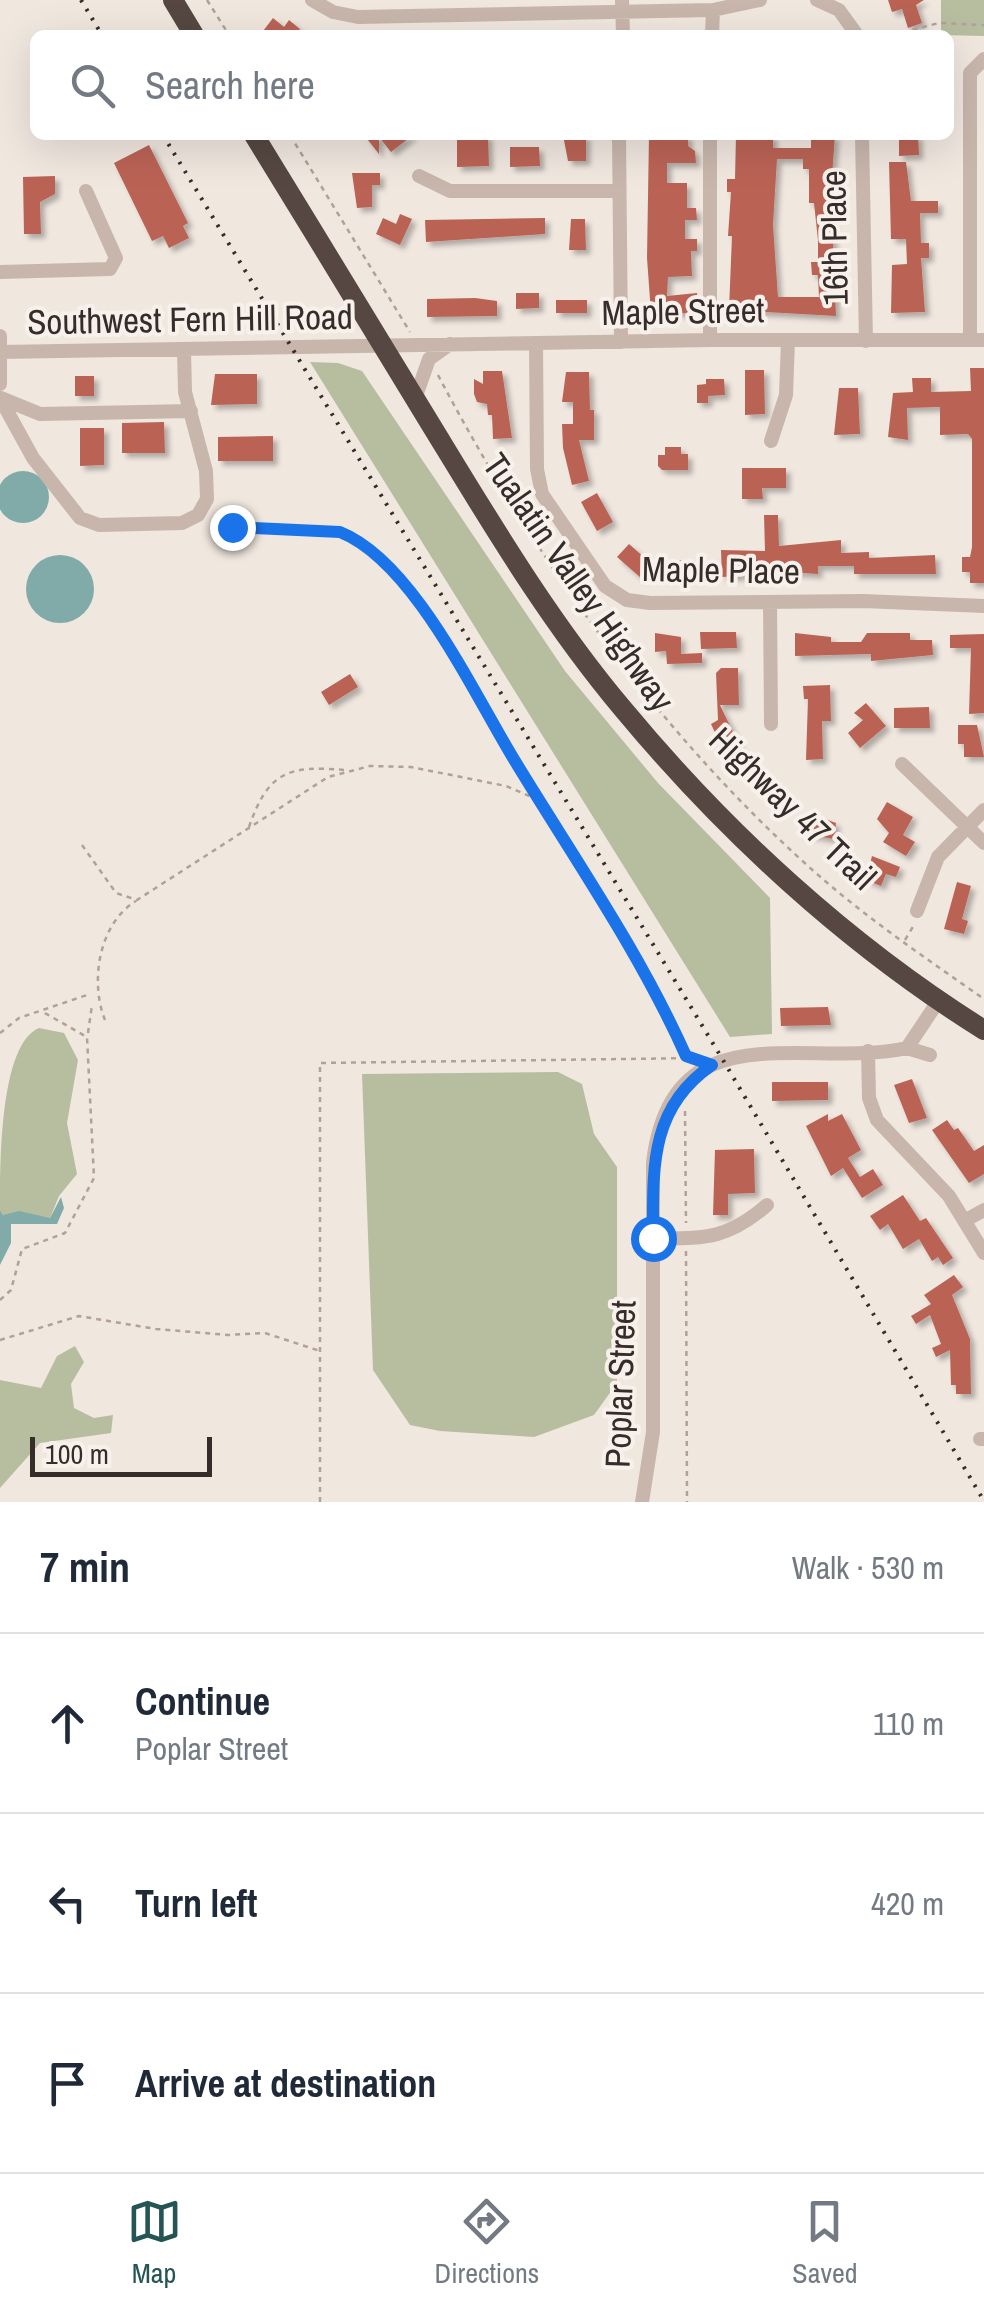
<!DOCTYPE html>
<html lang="en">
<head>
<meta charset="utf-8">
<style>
  body { margin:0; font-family:"Archivo Narrow",sans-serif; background:#f2f2f3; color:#1f2937 }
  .scale { position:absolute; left:30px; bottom:25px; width:182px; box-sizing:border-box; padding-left:10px; border:5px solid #362d2a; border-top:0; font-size:28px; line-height:35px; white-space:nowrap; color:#362d2a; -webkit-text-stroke:8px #f8f1eb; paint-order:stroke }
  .stop { position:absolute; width:30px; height:30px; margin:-22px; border:8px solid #1a73e8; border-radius:50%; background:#fff }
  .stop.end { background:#1a73e8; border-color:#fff; box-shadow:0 2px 10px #0008 }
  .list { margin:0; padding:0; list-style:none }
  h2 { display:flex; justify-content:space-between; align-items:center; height:130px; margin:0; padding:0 40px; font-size:42px }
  h2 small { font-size:32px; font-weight:400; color:#747a83 }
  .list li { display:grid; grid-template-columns:65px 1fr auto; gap:30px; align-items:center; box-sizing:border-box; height:180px; padding:0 40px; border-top:2px solid #e0e1e3 }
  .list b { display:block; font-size:38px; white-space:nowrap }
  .list p { margin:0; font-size:32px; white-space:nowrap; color:#747a83 }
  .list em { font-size:32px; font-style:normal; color:#747a83 }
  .icon { flex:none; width:55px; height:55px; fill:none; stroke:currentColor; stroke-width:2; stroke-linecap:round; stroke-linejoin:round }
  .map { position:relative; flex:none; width:984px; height:1502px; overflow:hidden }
  .search { position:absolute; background:#fff; box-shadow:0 10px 40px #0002; left:30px; right:30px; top:30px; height:110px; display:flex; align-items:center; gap:25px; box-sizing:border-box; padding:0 35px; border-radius:15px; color:#747a83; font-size:38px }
  .sheet { height:670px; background:#fff }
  nav { display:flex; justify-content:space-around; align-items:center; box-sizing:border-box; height:140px; border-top:2px solid #e0e1e3; background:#fff; font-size:28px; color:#747a83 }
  nav a { display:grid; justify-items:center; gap:5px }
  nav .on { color:#245453 }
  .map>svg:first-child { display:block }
</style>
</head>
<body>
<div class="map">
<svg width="984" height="1502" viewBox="0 0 984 1502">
  <defs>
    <filter id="shadow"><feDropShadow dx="4.5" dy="4.5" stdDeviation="2.5" flood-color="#0004"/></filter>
  </defs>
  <rect width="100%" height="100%" fill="#f0e7df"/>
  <!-- green -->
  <path fill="#b7bea0" d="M941,0H984V36L941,35Z
    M310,362L338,363L362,371L565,671L658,783L770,898L772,1034L730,1037Z
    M39,1028L64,1033L78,1060L67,1123L77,1174L59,1196L50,1218L3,1215L0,1210C0,1160 0,1044 39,1028Z
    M558,1072L582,1084L594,1134L617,1167V1383L594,1415L534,1437L440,1431L410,1425L373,1370L362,1074Z
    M75,1346L84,1362L71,1384L74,1408L94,1418L113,1415L111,1433L40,1443L0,1488V1380L41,1388L57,1356Z"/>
  <!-- water -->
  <path fill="#81aba9" d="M-3 497a26 26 0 1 1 52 0a26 26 0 1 1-52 0Z
    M26 589a34 34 0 1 1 68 0a34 34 0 1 1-68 0Z
    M61,1197L64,1208L57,1224H11V1243L0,1265V1210L3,1215L19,1211L50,1218Z"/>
  <!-- building -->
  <path fill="#ba6454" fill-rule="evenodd" filter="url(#shadow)" d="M888,0H924L916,5L922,23L908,28L902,9L892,12Z
    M273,18L284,27L289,20L300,29L295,35H260Z
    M364,135H413L391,152L379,137V154Z
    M457,135H488L489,166L457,167Z
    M563,135H586V161H568Z
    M649,135H688V146L695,151L696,163H667V183H687V208H696L697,220H685V239H697V251H691L692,276L668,277L667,296L697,293V307H689V313H651L647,258Z
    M736,135H773V148H811V135H835L831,190L836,316L729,310L732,236H728L731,192H727V179H735ZM777,159H803V169H809V203H814L818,240V262H811L812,275H818L819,297H778L773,225Z
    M899,135H918L919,155L899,156Z
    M149,145L188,223L183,226L189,238L169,248L163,236L152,241L114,163Z
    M510,147H539L540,166L510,167Z
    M889,162H906L911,201H938V213H920L921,243H929V258H921L925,312L891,313L892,265L907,264L906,239H891Z
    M352,173H380V185H372V207L357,208Z
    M55,176V194L40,202L41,234H24L23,177Z
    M400,214L412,219L400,245L376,234L383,218L396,224Z
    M545,218V234L426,242L425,220Z
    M571,219H585L586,250H569Z
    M516,293H539V308L516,309Z
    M475,298L497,301V316L427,317V299Z
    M556,300H587V313H556Z
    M970,368H984V583H970V572H962V557H970L972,547V439L968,434L940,435V407L907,408L908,440L888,437L893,393L913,392L912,378H931V392L971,391Z
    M745,370H764L765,414L745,415Z
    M483,371H502L512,438L493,439L492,415H488L487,404L477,402L474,394V379L483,384Z
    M566,372H589L590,410H594V440H579L589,481L572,485L563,448L562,424H573V402H562Z
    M215,374H257V404L211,405Z
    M75,376H94V396H75Z
    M706,379H724L725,395L708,396V403H697V385L706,384Z
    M839,388H858L860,434L834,435Z
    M164,422L165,453H122V423Z
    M80,428H104V465L80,466Z
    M273,436V461H218V437Z
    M665,447H681V454H688V470H662L658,466V455H665Z
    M742,468H786V488H762L763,499H742Z
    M597,493L613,522L597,531L581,502Z
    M764,515H778L779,546L841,540V553L869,552V558L935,555L936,574H854V566H818V574L743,569V576L722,577L721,550L765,551Z
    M629,544L653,565L641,578L617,557Z
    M696,560L697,577L664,578V561Z
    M700,632H736L737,648L701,649Z
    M655,633L681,637V654L702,653V663L667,664L666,651L655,652Z
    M795,633L831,637V642H861L867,633H910V640H932L933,655L871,661V654L795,656Z
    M984,634V713L969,714L971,648H950V635Z
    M721,668H738L739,705H720L742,751L727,758L711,724L718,720L716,673Z
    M350,674L358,687L329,705L321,692Z
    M830,685L831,721H822L823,759L806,760L808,699H804L803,686Z
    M866,703L886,726L860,748L848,733L863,720L854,713Z
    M929,707L930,728H894V708Z
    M958,725H977L984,757H964V744H958Z
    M887,802L913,817L903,835L915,842L906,856L883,842L889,833L877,819Z
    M812,814L836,823L834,839L799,833L802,818L811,819Z
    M872,856L900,867L896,877L886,874L881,886L866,880Z
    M957,882L971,886L962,919L968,921L964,934L944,929Z
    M828,1007L831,1025L781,1026L780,1008Z
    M912,1079L927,1118L909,1123L894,1085Z
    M772,1082H828V1100L772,1101Z
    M828,1114V1121L842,1114L861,1150L848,1158L860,1177L873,1169L883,1185L862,1198L843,1168L831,1176L806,1126Z
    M947,1120L954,1130L958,1128L974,1151L984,1145V1174L969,1183L932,1130Z
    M754,1149L755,1193L728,1194V1215H713L715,1150Z
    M903,1195L920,1221L926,1218L953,1258L943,1265L938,1257L932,1261L919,1239L903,1249L888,1224L880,1230L870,1216Z
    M954,1275L963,1287L952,1295L970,1339L971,1394H956V1385H951L950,1350L936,1357L932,1348L941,1344L930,1315L916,1324L911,1316L931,1304L924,1295Z"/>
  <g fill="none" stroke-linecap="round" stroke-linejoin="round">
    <!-- path -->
    <path stroke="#b3a096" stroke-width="2.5" stroke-dasharray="5 5" stroke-linecap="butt" d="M207,0L229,35
      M893,35L939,23L984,25
      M290,135L410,332
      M438,375C533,556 656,729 808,866C862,915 924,957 984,999
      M213,517C253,540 298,519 340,531C405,550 501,738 538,799
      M249,827C268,772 288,765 344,770
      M82,845L116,893L137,900L328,777L370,766L411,767L506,786L539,800L598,891L656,993L685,1056
      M905,940L914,925
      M105,1020C90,983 98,924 136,901
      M0,1033L19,1018L87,995
      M88,1033L92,1005
      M685,1111L686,1223
      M686,1251L687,1502
      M0,1300L11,1290L22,1249L65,1233L94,1178L87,1037L43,1012
      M0,1340L79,1316L156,1329L228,1335L265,1333L320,1351
      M320,1502V1063L699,1058"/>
    <!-- minor -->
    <path stroke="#c8b6ac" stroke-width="14" d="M312,0L333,12L358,17L713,10L760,0
      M622,0L623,35
      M817,0L839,10L857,35
      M712,35L713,10
      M619,135L621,342
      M710,135V340
      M862,135L866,341
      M419,176L450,191H618
      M0,272L110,269L116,258L86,191
      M0,336V384
      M970,340V73L984,59
      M536,343L537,469L542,494L605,586L627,600L650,603L863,601L984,606
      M0,352L710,340H984
      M0,398L33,458L80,518L99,525L182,523L198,515L207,499L206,471L185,392L184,350
      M1,398L40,414L191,411
      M415,399L429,359L450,344
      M771,441L786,395L788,340
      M770,602L771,724
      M902,764L984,843
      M917,911L938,857L984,810
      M907,1048L930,1055
      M868,1051L869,1098L877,1120L949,1196L984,1253
      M966,1220L984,1210
      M653,1239C704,1238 727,1240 767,1205
      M980,1439H984
      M642,1502L653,1432V1163C671,1007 806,1070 907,1048L939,1000"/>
    <!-- highway -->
    <path stroke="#564742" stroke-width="20" d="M173,0L194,35
      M254,135C312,230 371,325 428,420C488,518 548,620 623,709C725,832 848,945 984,1030"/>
    <!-- rail -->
    <path stroke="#362d2a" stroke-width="4" stroke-dasharray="2.5 8" stroke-linecap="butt" d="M81,0L102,35
      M163,135L723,1060L984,1501"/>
  </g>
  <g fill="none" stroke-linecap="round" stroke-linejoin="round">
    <!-- route -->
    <path stroke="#1a73e8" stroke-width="12" d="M232,527L340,532C415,562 476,699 518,766C576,861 640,953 686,1056L712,1065C649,1108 653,1169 653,1238"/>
  </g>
  <g text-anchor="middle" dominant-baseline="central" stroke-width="8" stroke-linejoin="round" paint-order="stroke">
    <!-- street labels -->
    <g font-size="35" fill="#362d2a" stroke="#f8f1eb">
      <text transform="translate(834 238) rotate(-91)">16th Place</text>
      <text transform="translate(683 311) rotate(-1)">Maple Street</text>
      <text transform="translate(190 319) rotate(-1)">Southwest Fern Hill Road</text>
      <text transform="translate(721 570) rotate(1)">Maple Place</text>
      <text transform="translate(579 582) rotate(55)">Tualatin Valley Highway</text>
      <text transform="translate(793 808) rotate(44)">Highway 47 Trail</text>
      <text transform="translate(620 1384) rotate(-88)">Poplar Street</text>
    </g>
  </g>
</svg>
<div class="scale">100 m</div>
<div class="stop" style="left:653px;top:1238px"></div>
<div class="stop end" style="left:232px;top:527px"></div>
<div class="search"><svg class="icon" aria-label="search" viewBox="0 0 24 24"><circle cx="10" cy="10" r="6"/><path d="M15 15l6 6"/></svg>Search here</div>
</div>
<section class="sheet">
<h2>7 min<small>Walk · 530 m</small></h2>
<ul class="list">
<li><svg class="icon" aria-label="ahead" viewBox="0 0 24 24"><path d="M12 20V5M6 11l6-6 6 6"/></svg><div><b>Continue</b><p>Poplar Street</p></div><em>110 m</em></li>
<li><svg class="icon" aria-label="left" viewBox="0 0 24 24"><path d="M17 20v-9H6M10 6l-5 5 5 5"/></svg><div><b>Turn left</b></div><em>420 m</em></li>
<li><svg class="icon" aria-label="arrive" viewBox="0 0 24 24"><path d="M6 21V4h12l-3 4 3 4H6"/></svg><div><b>Arrive at destination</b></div></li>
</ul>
</section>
<nav>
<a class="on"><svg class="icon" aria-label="map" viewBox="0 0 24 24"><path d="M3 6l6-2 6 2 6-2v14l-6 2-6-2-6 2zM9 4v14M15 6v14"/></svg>Map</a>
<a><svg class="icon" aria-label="directions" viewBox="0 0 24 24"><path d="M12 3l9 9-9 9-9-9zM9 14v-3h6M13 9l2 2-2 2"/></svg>Directions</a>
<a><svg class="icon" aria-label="saved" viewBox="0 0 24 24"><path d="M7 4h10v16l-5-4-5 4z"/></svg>Saved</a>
</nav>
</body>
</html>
